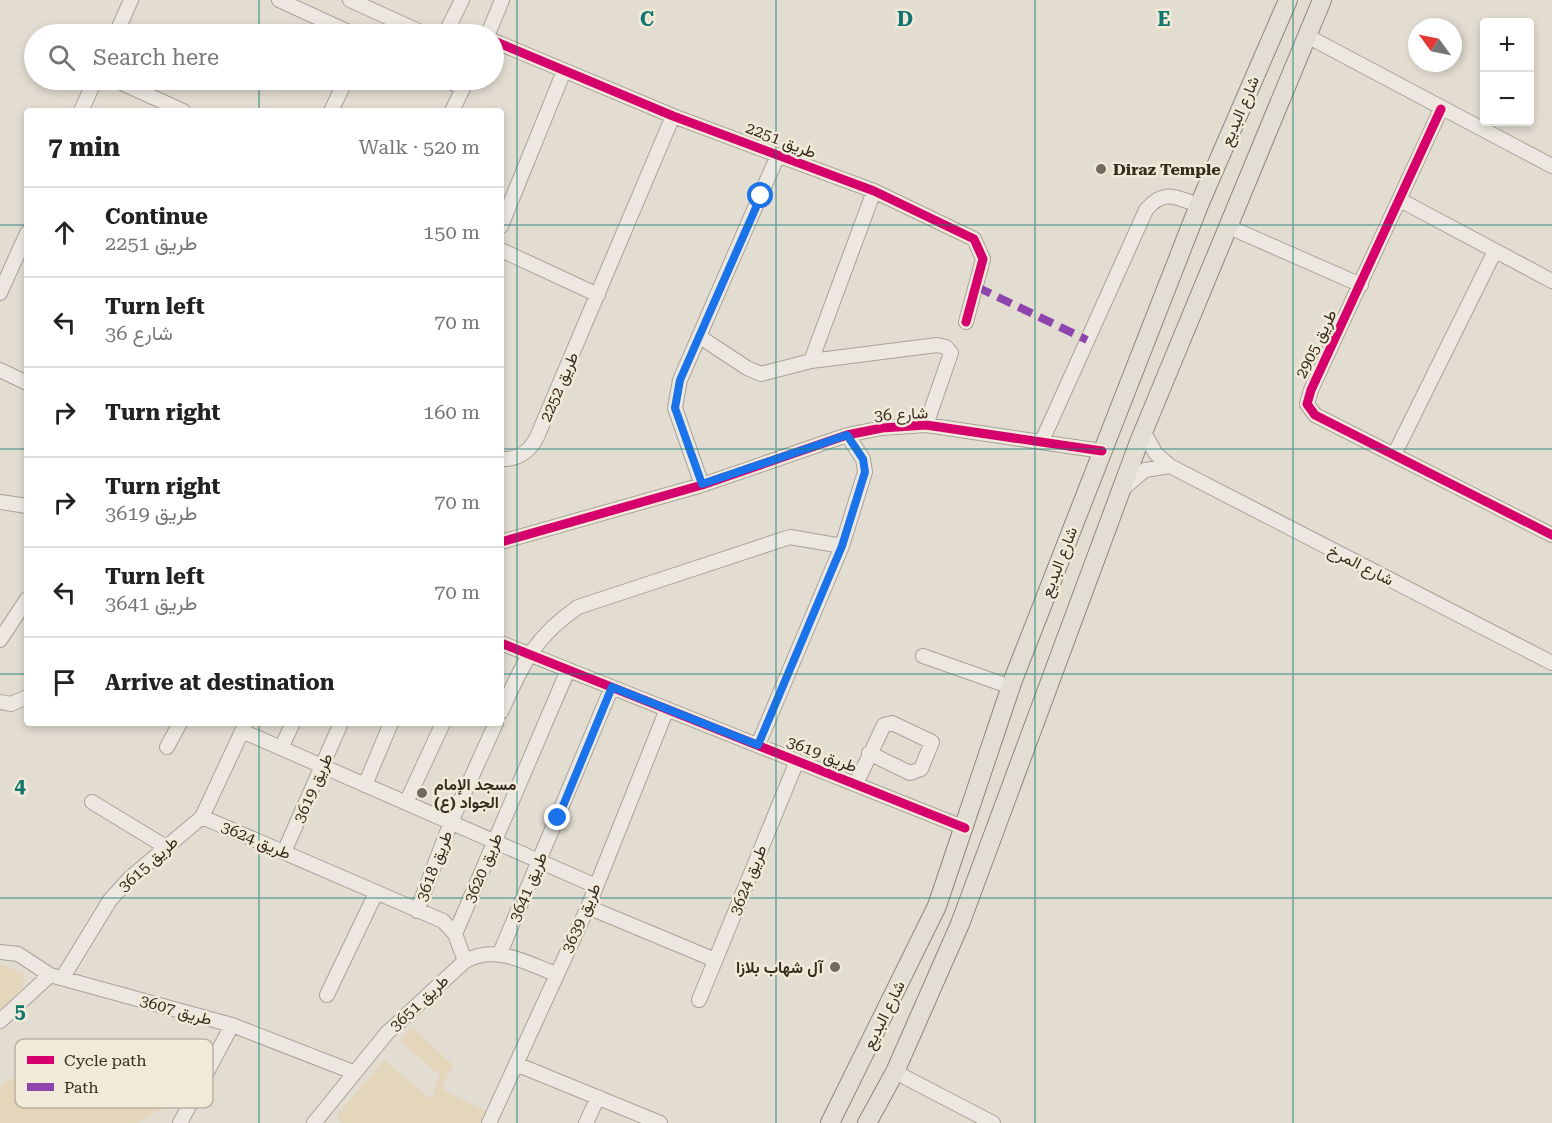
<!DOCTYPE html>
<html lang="en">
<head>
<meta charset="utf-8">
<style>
  body { margin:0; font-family:"Roboto Serif",Vazirmatn,serif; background:#f2f2f2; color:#222 }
  .controls { position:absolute; right:18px; top:18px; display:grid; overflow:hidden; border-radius:6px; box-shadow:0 3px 9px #0003 }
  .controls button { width:54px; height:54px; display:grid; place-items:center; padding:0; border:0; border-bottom:2px solid #e0e0e0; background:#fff; color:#222; font:30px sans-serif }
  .compass { position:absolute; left:1408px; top:18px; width:54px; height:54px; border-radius:50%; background:#fff; box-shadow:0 3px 9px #0003; rotate:303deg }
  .stop { position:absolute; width:18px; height:18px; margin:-14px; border:4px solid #1a73e8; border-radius:50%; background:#fff }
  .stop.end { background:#1a73e8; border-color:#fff; box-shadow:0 2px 6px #0008 }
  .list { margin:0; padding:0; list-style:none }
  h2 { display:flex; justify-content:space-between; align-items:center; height:78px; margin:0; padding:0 24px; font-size:26px }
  h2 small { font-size:20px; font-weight:400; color:#767676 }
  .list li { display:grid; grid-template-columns:39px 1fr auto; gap:18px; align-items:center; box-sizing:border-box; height:90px; padding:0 24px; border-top:2px solid #e0e0e0 }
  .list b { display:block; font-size:22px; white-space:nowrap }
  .list p { margin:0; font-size:20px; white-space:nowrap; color:#767676 }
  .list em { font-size:20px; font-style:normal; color:#767676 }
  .icon { flex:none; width:33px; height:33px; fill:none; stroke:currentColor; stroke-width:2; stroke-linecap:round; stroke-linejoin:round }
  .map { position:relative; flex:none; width:1552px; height:1123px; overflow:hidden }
  .search { position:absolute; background:#fff; box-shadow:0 3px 9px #0003; left:24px; top:24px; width:480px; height:66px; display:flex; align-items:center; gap:15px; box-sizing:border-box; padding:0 21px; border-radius:33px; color:#767676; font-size:22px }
  .panel { position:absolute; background:#fff; box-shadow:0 3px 9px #0003; left:24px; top:108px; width:480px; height:618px; border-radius:6px }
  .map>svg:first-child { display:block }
</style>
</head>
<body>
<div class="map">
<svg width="1552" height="1123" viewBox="0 0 1552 1123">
  <rect width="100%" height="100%" fill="#e2dcd1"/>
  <!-- sand -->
  <path fill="#e3d6bb" d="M0,964L24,973L23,988L0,1010Z
    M411,1026L453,1065L441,1089L489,1113L485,1123H342L336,1117L384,1060L431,1099L440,1076L401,1041Z
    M55,1056L103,1078L126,1064L186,1095L137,1123H0V1085Z"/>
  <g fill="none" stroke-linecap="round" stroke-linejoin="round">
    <defs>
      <path id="minor" d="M279,0L353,34
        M350,0L425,34
        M116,34L131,0
        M445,34L462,0
        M488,34L502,0
        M1307,36L1552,166
        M494,41L673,116L874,191L974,239L983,259L966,322
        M115,80L183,111
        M446,80L463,88
        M1441,109L1311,390L1307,404L1315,415L1552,535
        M81,111L95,80
        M331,111L346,80
        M452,111L467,80
        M1400,200L1552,281
        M501,226L564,71
        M1229,227L1361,285
        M501,250L598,295
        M0,293L27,233
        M700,337L747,368L761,374L811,361L937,345L946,347L951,353L926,425
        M811,361L874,191
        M0,370L27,383
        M1143,431L1156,454L1170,466L1552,663
        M1042,441L1146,210C1164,188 1176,198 1199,205
        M1394,455L1495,251
        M501,459C518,460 530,451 537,437L673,116
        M702,485L675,408L680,380L778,155
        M1125,487L1145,470L1170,466
        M0,502L27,506
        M501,542L702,485L847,435L882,428L926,425L1102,451
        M0,640L27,599
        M501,643L965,828
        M923,656L1011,687
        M0,702L11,704L27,697
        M501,712C523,664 533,638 578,607L790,537L842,546
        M242,731L596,886
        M758,745L842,546L865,472L863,459L847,435
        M167,747L180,723
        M281,748L293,723
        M856,784L884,725L892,723L932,742L921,769L910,773L869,753
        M365,785L391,723
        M92,802L166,847
        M406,803L443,723
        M202,817L443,921L455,934L465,961
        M284,852L341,723
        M588,907L715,960
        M417,911L451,822L496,723
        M455,934L568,670
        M0,952L18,954L50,975L232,1025L353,1072
        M500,953L612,687
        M63,977L110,900L131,877L202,817L245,725
        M327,995L376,893
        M699,1000L797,761
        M0,1021L50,975
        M516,1064L660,1123
        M895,1072L993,1123
        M180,1123L232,1025
        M314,1123L387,1033L465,961C496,944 526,963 556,974
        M489,1123L588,907L667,709
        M586,1123L598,1097"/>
      <path id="major" d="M830,1123L937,906L1013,680L1199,205L1288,0
        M867,1123L895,1072L960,924L1139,442L1322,0"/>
    </defs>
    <!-- minor casing -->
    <use href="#minor" stroke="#a8a299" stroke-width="16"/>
    <!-- major casing -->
    <use href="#major" stroke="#8e8780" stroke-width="20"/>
    <!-- minor -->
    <use href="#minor" stroke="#ece8e1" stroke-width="14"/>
    <!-- major -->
    <use href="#major" stroke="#e3ded4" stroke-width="18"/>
    <!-- quiet -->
    <path stroke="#8e44ad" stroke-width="8" stroke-dasharray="15 8" stroke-linecap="butt" d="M977,287L1087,340"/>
    <defs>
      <path id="cycleway" d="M494,41L673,116L874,191L974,239L983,259L966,322
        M1441,109L1311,390L1307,404L1315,415L1552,535
        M501,542L702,485L847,435L882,428L926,425L1102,451
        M501,643L965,828"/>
    </defs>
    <!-- cycleway casing -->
    <use href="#cycleway" stroke="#f2ead8" stroke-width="13"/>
    <!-- cycleway -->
    <use href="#cycleway" stroke="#d6006c" stroke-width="9"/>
  </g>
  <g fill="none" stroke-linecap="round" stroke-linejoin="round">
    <!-- route -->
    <path stroke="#1a73e8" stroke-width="8" d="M558,818L612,687L758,745L842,546L865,472L863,459L847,435L702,484L675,408L680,380L761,196"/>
  </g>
  <!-- grid -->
  <path fill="none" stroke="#0f766e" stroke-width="1.5" stroke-opacity="0.55" d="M259,0V34M517,0V1123M776,0V1123M1035,0V1123M1293,0V1123M259,80V111M0,225H27M501,225H1552M0,449H27M501,449H1552M0,674H27M501,674H1552M259,723V1123M0,898H1552"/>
  <!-- markers -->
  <g fill="#73695f" stroke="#f2ead8" stroke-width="2">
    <circle cx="1101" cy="169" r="6"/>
    <circle cx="422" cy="793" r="6"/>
    <circle cx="835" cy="967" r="6"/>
  </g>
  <g text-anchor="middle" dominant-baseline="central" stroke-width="5" stroke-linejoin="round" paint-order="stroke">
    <!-- street labels -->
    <g font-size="16" fill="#372b21" stroke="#f2ead8">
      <text transform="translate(1240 111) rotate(-67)">شارع البديع</text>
      <text transform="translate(781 140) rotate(21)">طريق 2251</text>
      <text transform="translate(1316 344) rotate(-64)">طريق 2905</text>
      <text transform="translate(559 387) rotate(-67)">طريق 2252</text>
      <text transform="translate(901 414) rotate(-3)">شارع 36</text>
      <text transform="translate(1059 562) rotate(-69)">شارع البديع</text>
      <text transform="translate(1361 565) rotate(27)">شارع المرخ</text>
      <text transform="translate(822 754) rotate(21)">طريق 3619</text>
      <text transform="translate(313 788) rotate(-66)">طريق 3619</text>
      <text transform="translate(256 840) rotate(23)">طريق 3624</text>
      <text transform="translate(148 864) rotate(-42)">طريق 3615</text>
      <text transform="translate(434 866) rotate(-69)">طريق 3618</text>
      <text transform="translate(483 868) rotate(-67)">طريق 3620</text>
      <text transform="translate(748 880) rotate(-68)">طريق 3624</text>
      <text transform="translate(528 887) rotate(-67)">طريق 3641</text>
      <text transform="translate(581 918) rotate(-66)">طريق 3639</text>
      <text transform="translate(419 1003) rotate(-43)">طريق 3651</text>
      <text transform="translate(176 1010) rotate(16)">طريق 3607</text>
      <text transform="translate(884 1015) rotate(-64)">شارع البديع</text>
    </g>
    <!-- poi labels -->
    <g font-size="16" font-weight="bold" fill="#372b21" stroke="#f2ead8" text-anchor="start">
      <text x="1113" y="169">Diraz Temple</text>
      <text x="434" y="784">مسجد الإمام<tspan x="434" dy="18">الجواد (ع)</tspan></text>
      <text x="823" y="967" text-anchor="end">آل شهاب بلازا</text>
    </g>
  </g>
  <!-- legend -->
  <rect x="15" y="1039" width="198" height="69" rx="9" fill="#f2ead8" stroke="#bab1a1" stroke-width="1.5"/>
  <rect x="27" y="1056" width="27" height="8" fill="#d6006c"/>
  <rect x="27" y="1083" width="27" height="8" fill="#8e44ad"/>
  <g font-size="16" fill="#372b21">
    <text x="64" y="1066">Cycle path</text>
    <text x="64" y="1093">Path</text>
  </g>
  <g font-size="20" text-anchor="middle" font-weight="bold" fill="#0f766e" stroke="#f2ead8" stroke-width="5" stroke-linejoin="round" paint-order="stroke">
    <text x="647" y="26">C</text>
    <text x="905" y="26">D</text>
    <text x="1164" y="26">E</text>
    <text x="20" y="793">4</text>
    <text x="20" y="1018">5</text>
  </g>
</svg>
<div class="controls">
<button>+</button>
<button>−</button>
</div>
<svg class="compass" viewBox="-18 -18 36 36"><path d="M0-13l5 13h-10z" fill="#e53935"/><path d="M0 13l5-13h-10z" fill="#767676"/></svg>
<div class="stop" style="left:761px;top:196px"></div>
<div class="stop end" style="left:558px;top:818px"></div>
<div class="search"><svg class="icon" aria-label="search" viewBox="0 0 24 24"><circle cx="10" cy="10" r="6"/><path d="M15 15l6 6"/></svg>Search here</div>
<section class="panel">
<h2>7 min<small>Walk · 520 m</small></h2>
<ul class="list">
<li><svg class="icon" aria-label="ahead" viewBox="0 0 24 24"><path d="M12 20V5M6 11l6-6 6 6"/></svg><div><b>Continue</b><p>طريق 2251</p></div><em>150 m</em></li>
<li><svg class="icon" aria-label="left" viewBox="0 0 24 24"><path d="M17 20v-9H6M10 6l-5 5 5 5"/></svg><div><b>Turn left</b><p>شارع 36</p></div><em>70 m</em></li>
<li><svg class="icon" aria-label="right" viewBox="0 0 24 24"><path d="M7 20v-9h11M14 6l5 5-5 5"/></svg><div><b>Turn right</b></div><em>160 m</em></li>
<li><svg class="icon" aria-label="right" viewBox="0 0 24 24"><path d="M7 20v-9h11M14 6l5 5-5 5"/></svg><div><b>Turn right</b><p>طريق 3619</p></div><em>70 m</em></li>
<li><svg class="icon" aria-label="left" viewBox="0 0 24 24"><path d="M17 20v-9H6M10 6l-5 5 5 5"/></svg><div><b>Turn left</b><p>طريق 3641</p></div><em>70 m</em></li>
<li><svg class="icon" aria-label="arrive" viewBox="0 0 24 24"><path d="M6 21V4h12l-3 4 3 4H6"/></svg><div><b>Arrive at destination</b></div></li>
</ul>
</section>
</div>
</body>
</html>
